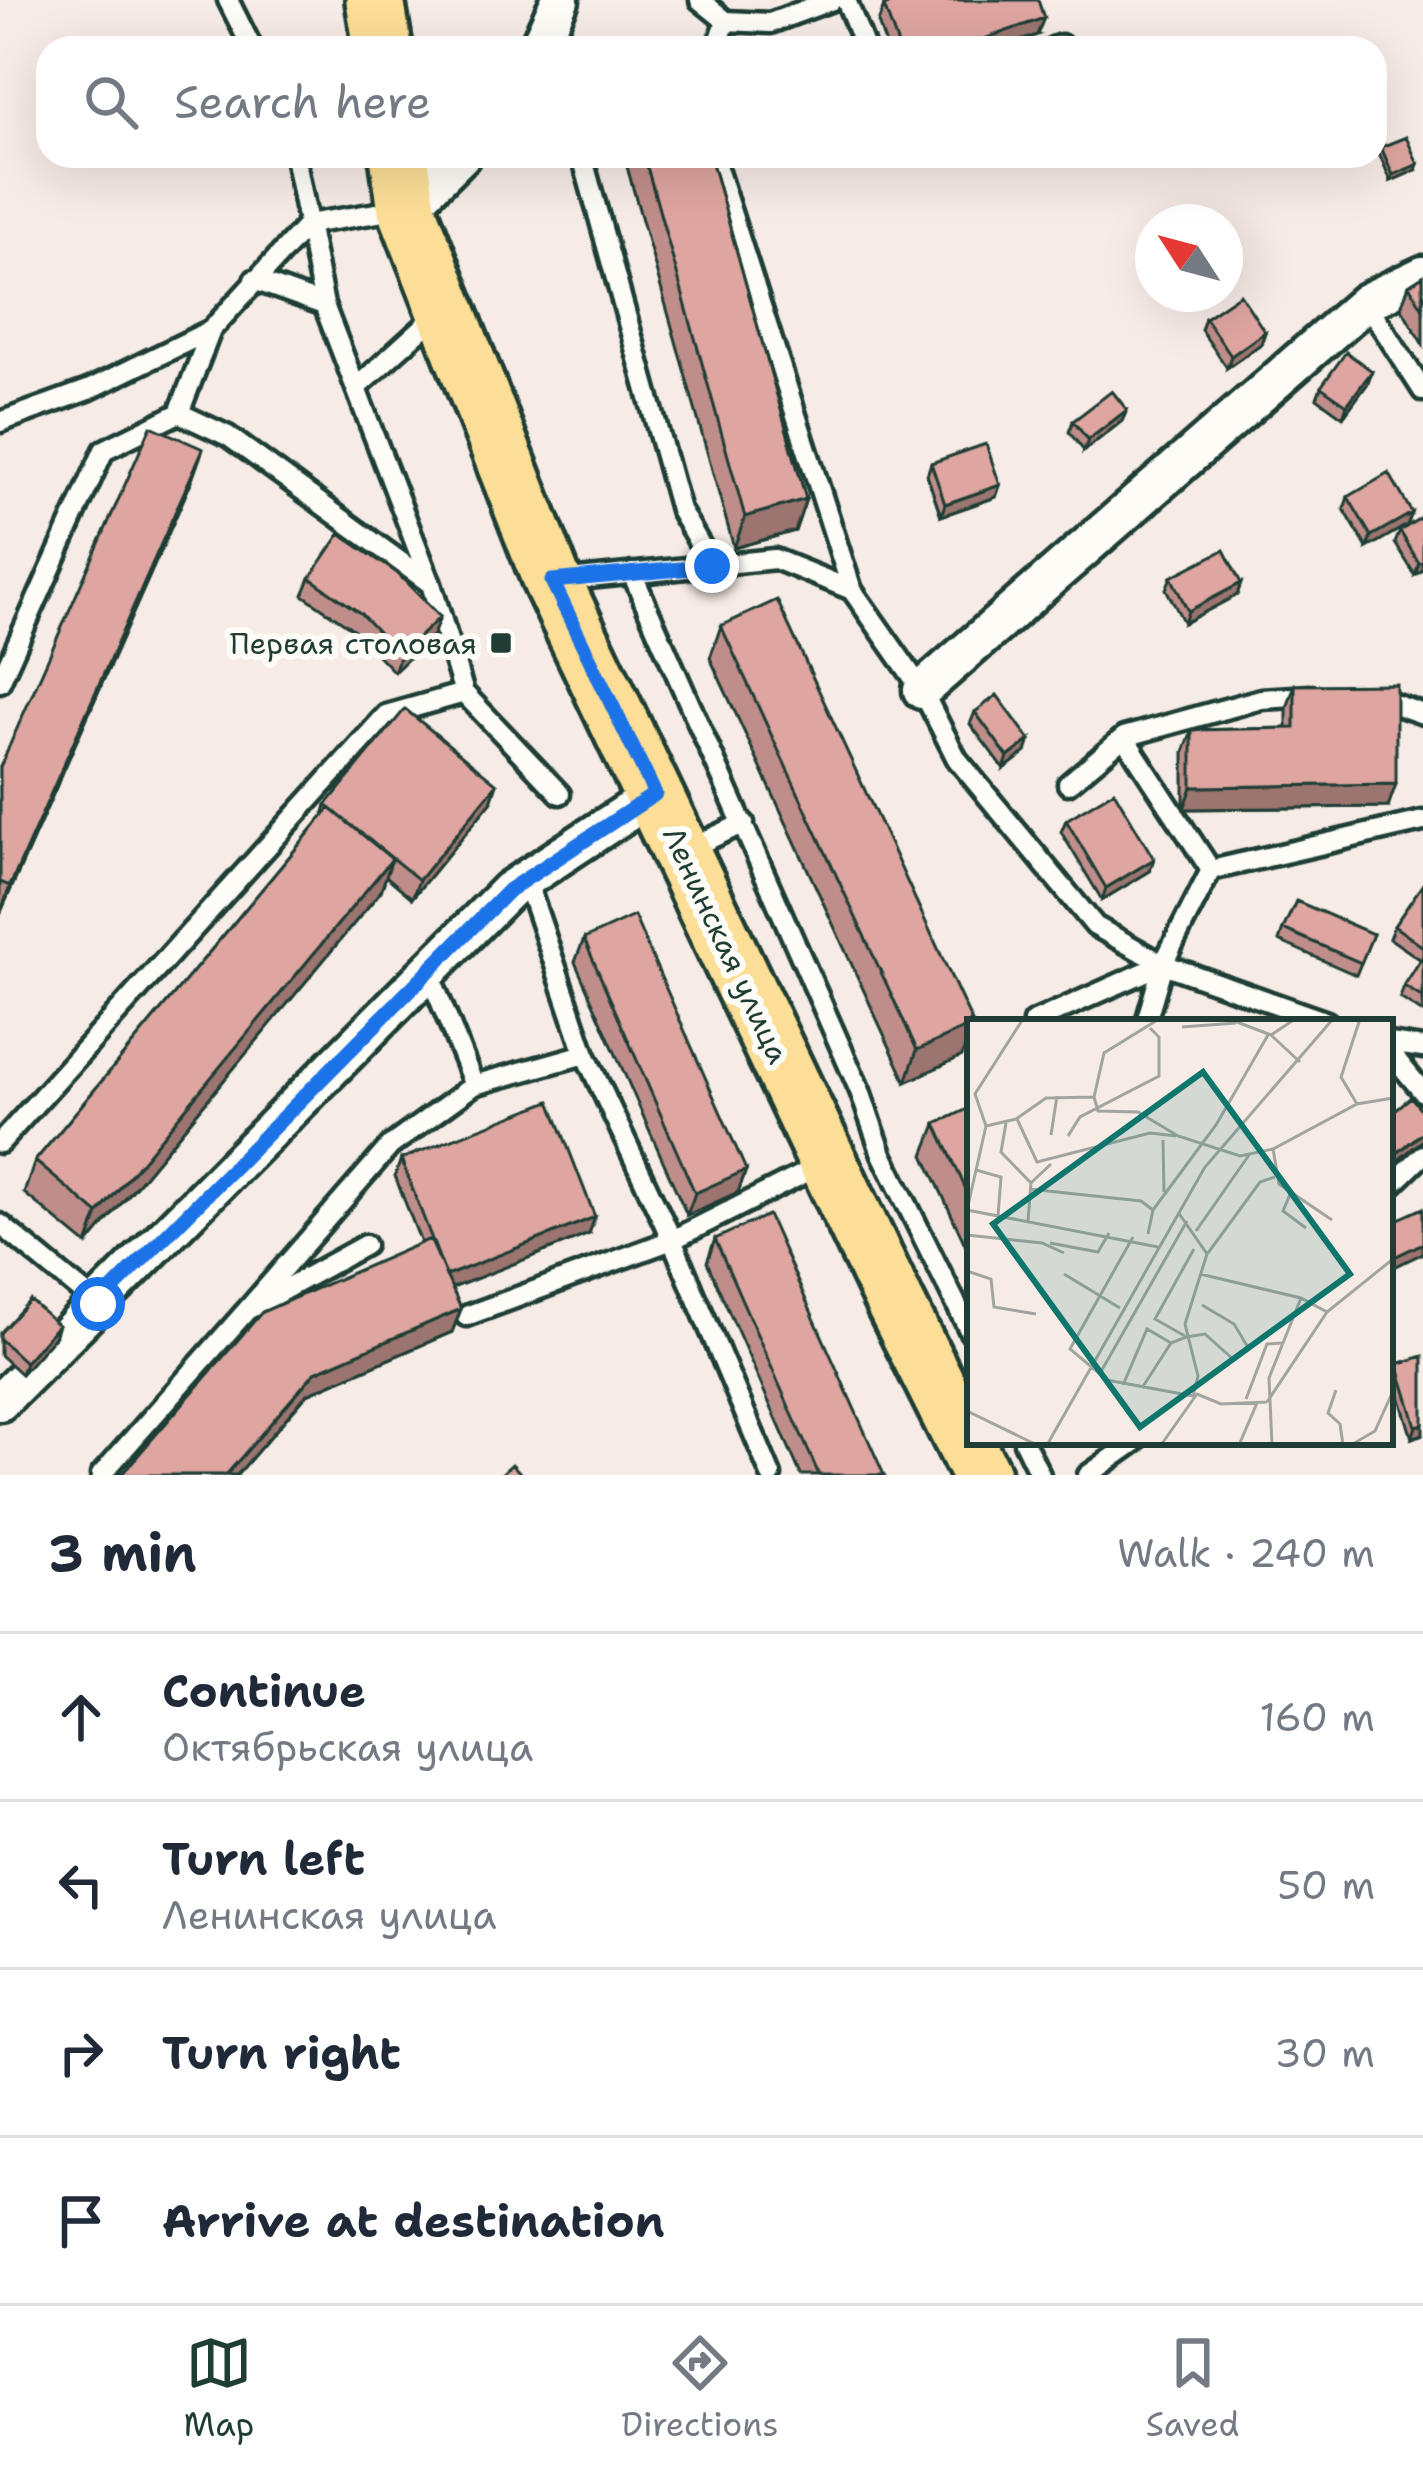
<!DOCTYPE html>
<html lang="en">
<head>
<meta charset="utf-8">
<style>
  body { margin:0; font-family:"Shantell Sans",sans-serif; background:#f6f6f7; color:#1f2937 }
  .compass { position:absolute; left:1135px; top:204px; width:108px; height:108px; border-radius:50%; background:#fff; box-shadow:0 12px 48px #0002; rotate:306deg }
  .stop { position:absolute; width:36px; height:36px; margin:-27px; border:9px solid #1a73e8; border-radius:50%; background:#fff }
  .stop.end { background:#1a73e8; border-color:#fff; box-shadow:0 3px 12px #0008 }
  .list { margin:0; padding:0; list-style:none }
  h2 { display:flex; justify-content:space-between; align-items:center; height:156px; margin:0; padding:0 48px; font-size:51px }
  h2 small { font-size:39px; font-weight:400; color:#747a83 }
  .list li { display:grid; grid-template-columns:78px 1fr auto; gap:36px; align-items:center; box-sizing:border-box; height:168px; padding:0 48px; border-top:3px solid #e0e1e3 }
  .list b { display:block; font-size:45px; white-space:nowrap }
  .list p { margin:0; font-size:39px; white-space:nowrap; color:#747a83 }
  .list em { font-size:39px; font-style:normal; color:#747a83 }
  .icon { flex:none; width:66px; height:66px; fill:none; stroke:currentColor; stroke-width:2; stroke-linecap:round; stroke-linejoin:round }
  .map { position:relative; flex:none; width:1423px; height:1475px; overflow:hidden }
  .search { position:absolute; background:#fff; box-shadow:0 12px 48px #0002; left:36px; right:36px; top:36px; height:132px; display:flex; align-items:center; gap:30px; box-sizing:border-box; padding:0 42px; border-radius:36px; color:#747a83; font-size:45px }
  .sheet { height:828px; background:#fff }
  nav { display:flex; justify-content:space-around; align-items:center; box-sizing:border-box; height:168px; border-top:3px solid #e0e1e3; background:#fff; font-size:33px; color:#747a83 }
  nav a { display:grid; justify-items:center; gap:6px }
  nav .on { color:#1f3d34 }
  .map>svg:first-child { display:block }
</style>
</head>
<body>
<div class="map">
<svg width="1423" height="1475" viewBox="0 0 1423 1475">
  <rect width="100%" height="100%" fill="#f7ebe6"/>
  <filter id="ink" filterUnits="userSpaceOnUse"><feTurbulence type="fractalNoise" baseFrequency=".00833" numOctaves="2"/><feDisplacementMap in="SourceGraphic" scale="24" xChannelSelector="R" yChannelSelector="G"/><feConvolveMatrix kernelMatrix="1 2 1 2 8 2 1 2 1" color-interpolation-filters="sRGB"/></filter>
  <g filter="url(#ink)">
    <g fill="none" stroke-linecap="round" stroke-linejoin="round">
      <defs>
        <path id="service" d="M228,0L252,48
          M700,0L726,21L770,23L832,0
          M846,0L865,48
          M717,48L726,21
          M1053,48L1061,45
          M295,156L324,305L431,584L464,693
          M582,156L680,510L712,565
          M713,156L852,590
          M254,280L324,305
          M1366,302L1423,391
          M356,388L440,312
          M179,413L228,436L431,584
          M0,422L88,390L211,330L308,224L402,209
          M632,573L860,1091L882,1154L970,1332
          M559,581L775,559L852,590L922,690L957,759L1095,926L1163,964L1327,1022
          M0,682L104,450L179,413L211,330
          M1374,697L1423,714
          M1124,737L1211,870
          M1068,784L1124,737L1261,699L1311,696
          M688,849L744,823
          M525,876L585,1054L672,1240L771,1475
          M1033,1022L1163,964
          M1146,1022L1163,964L1211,870L1423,821
          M1390,1043L1423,1048
          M1390,1052L1423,1092
          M474,1085L585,1054
          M0,1143L386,715L464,693L560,794
          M1390,1187L1423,1155
          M0,1224L97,1304
          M247,1310L390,1146L474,1085L428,970
          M466,1316L672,1240L809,1171
          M1024,1442L1040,1475
          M101,1475L247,1310L365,1245
          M1088,1475L1135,1442"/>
        <path id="minor" d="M538,48L560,0
          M407,209L461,156
          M922,690L1366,302L1423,275
          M0,1402L509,890L655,794"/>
        <path id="primary" d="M375,0L383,48
          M399,156L407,209L552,581L894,1301L981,1475"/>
      </defs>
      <!-- service casing -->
      <use href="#service" stroke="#1f3d34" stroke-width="27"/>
      <!-- minor casing -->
      <use href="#minor" stroke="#1f3d34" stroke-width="45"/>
      <!-- primary casing -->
      <use href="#primary" stroke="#1f3d34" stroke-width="66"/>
      <!-- service -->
      <use href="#service" stroke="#fdfcf7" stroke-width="18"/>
      <!-- minor -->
      <use href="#minor" stroke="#fdfcf7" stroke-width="36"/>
      <!-- primary -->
      <use href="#primary" stroke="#fcde96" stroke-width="57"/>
    </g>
    <!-- wall -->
    <path fill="#c08e8a" stroke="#1f3d34" stroke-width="3" d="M884,6L1037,35L1000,48H887L878,23Z
      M1381,147L1416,170L1391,181L1379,153Z
      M624,156H710L806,499L795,531L734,548Z
      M1423,276V345L1401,307L1409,285Z
      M1205,318L1265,332L1261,344L1227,368L1201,330Z
      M1372,371L1368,383L1343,417L1317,398L1321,387Z
      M1127,410L1122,421L1084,451L1069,432L1073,421Z
      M931,463L1000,485L996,497L941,516L927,475Z
      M192,480L0,914V767Z
      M1348,497L1412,513L1407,525L1367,548L1344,509Z
      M1400,531L1423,570L1415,575L1395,543Z
      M1171,577L1241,583L1237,595L1184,623L1166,589Z
      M310,578L440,617L433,635L394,672L354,630L303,595Z
      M721,626L962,1056L906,1082L710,658Z
      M1295,685L1388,807L1184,809V752L1192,730L1287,728V708Z
      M975,712L1026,752L1004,769L970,724Z
      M491,802L412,898L386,876L381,891L87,1245L24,1193L35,1161L323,816L326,805Z
      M1066,820L1150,871L1102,900L1061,832Z
      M1423,884V1013L1400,998L1404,986L1421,960L1389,938L1394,926Z
      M1283,929L1373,934L1356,975L1279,941Z
      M584,939L746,1170L738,1192L687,1215L575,962Z
      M970,1108V1255L924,1155L936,1124Z
      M401,1159L589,1234L452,1288L461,1309L452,1332L307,1394L237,1475H121L421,1243L395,1176Z
      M715,1239L884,1475H801L707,1262Z
      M0,1333L54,1337L21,1374L0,1355Z
      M1397,1364L1423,1434L1412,1438L1393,1376Z"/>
    <!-- shaded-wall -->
    <path fill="#9c7470" stroke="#1f3d34" stroke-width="3" d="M1044,18L1037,35L1000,48H958Z
      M1418,164L1416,170L1391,181L1393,175Z
      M1265,332L1261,344L1227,368L1231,356Z
      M1372,371L1368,383L1343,417L1347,405Z
      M1127,410L1122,421L1084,451L1088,440Z
      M203,449L192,480L0,914L10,886Z
      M1000,485L996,497L941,516L945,504Z
      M806,499L795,531L734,548L745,517Z
      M1412,513L1407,525L1367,548L1371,536Z
      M1423,561V570L1415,575L1419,563Z
      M1241,583L1237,595L1184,623L1188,611Z
      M440,617L433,635L394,672L400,655Z
      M1030,740L1026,752L1004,769L1008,757Z
      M497,784L491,802L412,898L419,880Z
      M1396,784L1388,807L1184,809L1192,787Z
      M392,859L381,891L87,1245L98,1214Z
      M1154,859L1150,871L1102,900L1106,888Z
      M970,1026V1033L962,1056L906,1082L917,1050Z
      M1423,1132V1140L1390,1167V1159Z
      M746,1170L738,1192L687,1215L695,1193Z
      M595,1217L589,1234L440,1293L446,1276Z
      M1423,1243V1253L1390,1269V1259Z
      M461,1309L452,1332L307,1394L237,1475H226L315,1372Z
      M58,1325L54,1337L21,1374L25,1362Z
      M1423,1424V1434L1412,1438L1416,1426Z"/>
    <!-- building -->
    <path fill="#dfa5a0" stroke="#1f3d34" stroke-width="3" d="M902,0H1038L1044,18L958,48H899L884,6Z
      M677,39L680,48H645Z
      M1406,137L1418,164L1393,175L1381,147Z
      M644,156H710L806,499L745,517Z
      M1423,276V309L1409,285Z
      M1240,294L1265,332L1231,356L1205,318Z
      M1346,352L1372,371L1347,405L1321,387Z
      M1112,391L1127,410L1088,440L1073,421Z
      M151,426L203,449L10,886L0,882V767Z
      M986,444L1000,485L945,504L931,463Z
      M1389,473L1412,513L1371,536L1348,497Z
      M1423,516V561L1419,563L1400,531Z
      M340,534L397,573L440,617L400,655L360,613L310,578Z
      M1224,550L1241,583L1188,611L1171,577Z
      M777,600L972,1022H970V1026L917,1050L721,626Z
      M1396,684V784L1192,787V730L1295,728V685Z
      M997,695L1030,740L1008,757L975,712Z
      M405,709L497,784L419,880L326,805Z
      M1114,791L1154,859L1106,888L1066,820Z
      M330,808L392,859L98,1214L35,1161Z
      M1423,884V947L1394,926Z
      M1296,901L1373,934L1361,963L1283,929Z
      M634,916L746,1170L695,1193L584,939Z
      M1423,956V998L1404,986Z
      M1411,1097L1423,1112V1132L1390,1159V1114Z
      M550,1101L595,1217L446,1276L401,1159Z
      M970,1108V1198L936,1124Z
      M1423,1208V1243L1390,1259V1223Z
      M768,1215L884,1475H819L715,1239Z
      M430,1239L461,1309L315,1372L226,1475H121L262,1312Z
      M30,1300L58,1325L25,1362L0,1339V1333Z
      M1423,1356V1424L1416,1426L1397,1364Z
      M512,1464L522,1475H500Z"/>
  </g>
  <g fill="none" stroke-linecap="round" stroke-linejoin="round" filter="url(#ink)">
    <!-- route -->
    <path stroke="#1a73e8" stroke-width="15" d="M98,1304L509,890L655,794L552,581L712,566"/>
  </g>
  <!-- markers -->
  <rect fill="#1f3d34" stroke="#fdfcf7" stroke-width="4.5" x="489" y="631" width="24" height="24" rx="6"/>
  <g text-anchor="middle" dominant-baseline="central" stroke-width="12" stroke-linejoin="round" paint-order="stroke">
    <!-- poi labels -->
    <g font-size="30" fill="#1f3d34" stroke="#fdfcf7" text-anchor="end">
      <text x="477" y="643">Первая столовая</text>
    </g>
    <!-- street labels -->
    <g font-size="30" fill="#1f3d34" stroke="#fdfcf7">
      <text transform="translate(726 945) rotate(65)">Ленинская улица</text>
    </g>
  </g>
  <!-- overview -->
  <g transform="translate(967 1019)">
    <rect width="426" height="426" fill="#f7ebe6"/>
    <path fill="none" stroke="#a1a59f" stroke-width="3" d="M262,0L304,16L328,0M215,8L269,4M305,17L333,43M127,78L131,92L171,93L211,117L273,137L306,130L390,85L426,79M390,85L374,58L393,0M50,100L70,143L183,114L209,117M39,104L34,133L64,164M19,107L49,100L79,79L127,78L137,34L192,0M19,107L8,75L56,0M84,116L90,77M101,117L113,98L192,57V18L183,9M196,121L197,173M306,130L312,165L365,201M9,151L34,158L31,197M62,170L174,182L186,191L181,215M324,173L316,192L339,209M0,191L191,228M0,191L19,107M186,191L249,106L301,16M61,202L64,164L84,145M229,212L282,136M0,216L75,224L97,234M166,218L103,330L140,361L226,377L231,357L218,305L240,235L211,193M83,224L131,233L142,214M241,234L293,163L308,158M0,252L24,260L27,288L69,295M97,255L153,289M233,255L334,279L360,293M235,286L267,305L282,330M218,317L188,300L227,230M132,356L220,202M156,366L180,310L204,324M175,369L204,324L219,318L238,315L267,341M369,371L361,394L373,405L376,426M279,380L300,325L317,324M300,383L360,293L426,240M0,392L70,426M80,426L238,148L366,0M194,426L230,375L254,385L300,383M272,426L290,384M305,426L302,359L334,279M384,426L408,412L426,372"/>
    <path fill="#0f766e" fill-opacity="0.15" stroke="#0f766e" stroke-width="6" d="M236,53L383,255L173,408L26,205Z"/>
    <rect width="426" height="426" fill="none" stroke="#1f3d34" stroke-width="6"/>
  </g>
</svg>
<svg class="compass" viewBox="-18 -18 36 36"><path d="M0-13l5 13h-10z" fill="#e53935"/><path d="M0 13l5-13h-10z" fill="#747a83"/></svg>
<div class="stop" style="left:98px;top:1304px"></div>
<div class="stop end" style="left:712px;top:566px"></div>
<div class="search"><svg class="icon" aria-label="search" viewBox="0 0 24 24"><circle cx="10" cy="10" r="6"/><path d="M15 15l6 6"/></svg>Search here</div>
</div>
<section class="sheet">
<h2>3 min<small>Walk · 240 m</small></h2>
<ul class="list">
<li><svg class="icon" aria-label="ahead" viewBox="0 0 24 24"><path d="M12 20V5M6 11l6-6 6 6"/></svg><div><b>Continue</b><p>Октябрьская улица</p></div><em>160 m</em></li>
<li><svg class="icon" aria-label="left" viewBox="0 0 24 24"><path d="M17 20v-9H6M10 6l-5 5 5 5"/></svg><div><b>Turn left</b><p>Ленинская улица</p></div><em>50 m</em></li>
<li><svg class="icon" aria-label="right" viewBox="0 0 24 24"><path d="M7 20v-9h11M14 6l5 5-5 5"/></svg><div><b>Turn right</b></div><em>30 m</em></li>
<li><svg class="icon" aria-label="arrive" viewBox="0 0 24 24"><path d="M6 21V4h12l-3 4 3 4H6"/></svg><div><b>Arrive at destination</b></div></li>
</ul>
</section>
<nav>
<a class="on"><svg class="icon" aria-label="map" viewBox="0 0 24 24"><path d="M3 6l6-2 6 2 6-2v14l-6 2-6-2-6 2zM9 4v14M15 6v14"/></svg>Map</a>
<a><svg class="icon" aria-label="directions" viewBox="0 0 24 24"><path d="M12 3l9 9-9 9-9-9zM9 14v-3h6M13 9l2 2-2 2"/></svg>Directions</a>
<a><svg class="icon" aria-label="saved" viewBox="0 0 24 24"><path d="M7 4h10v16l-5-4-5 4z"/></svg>Saved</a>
</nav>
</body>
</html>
